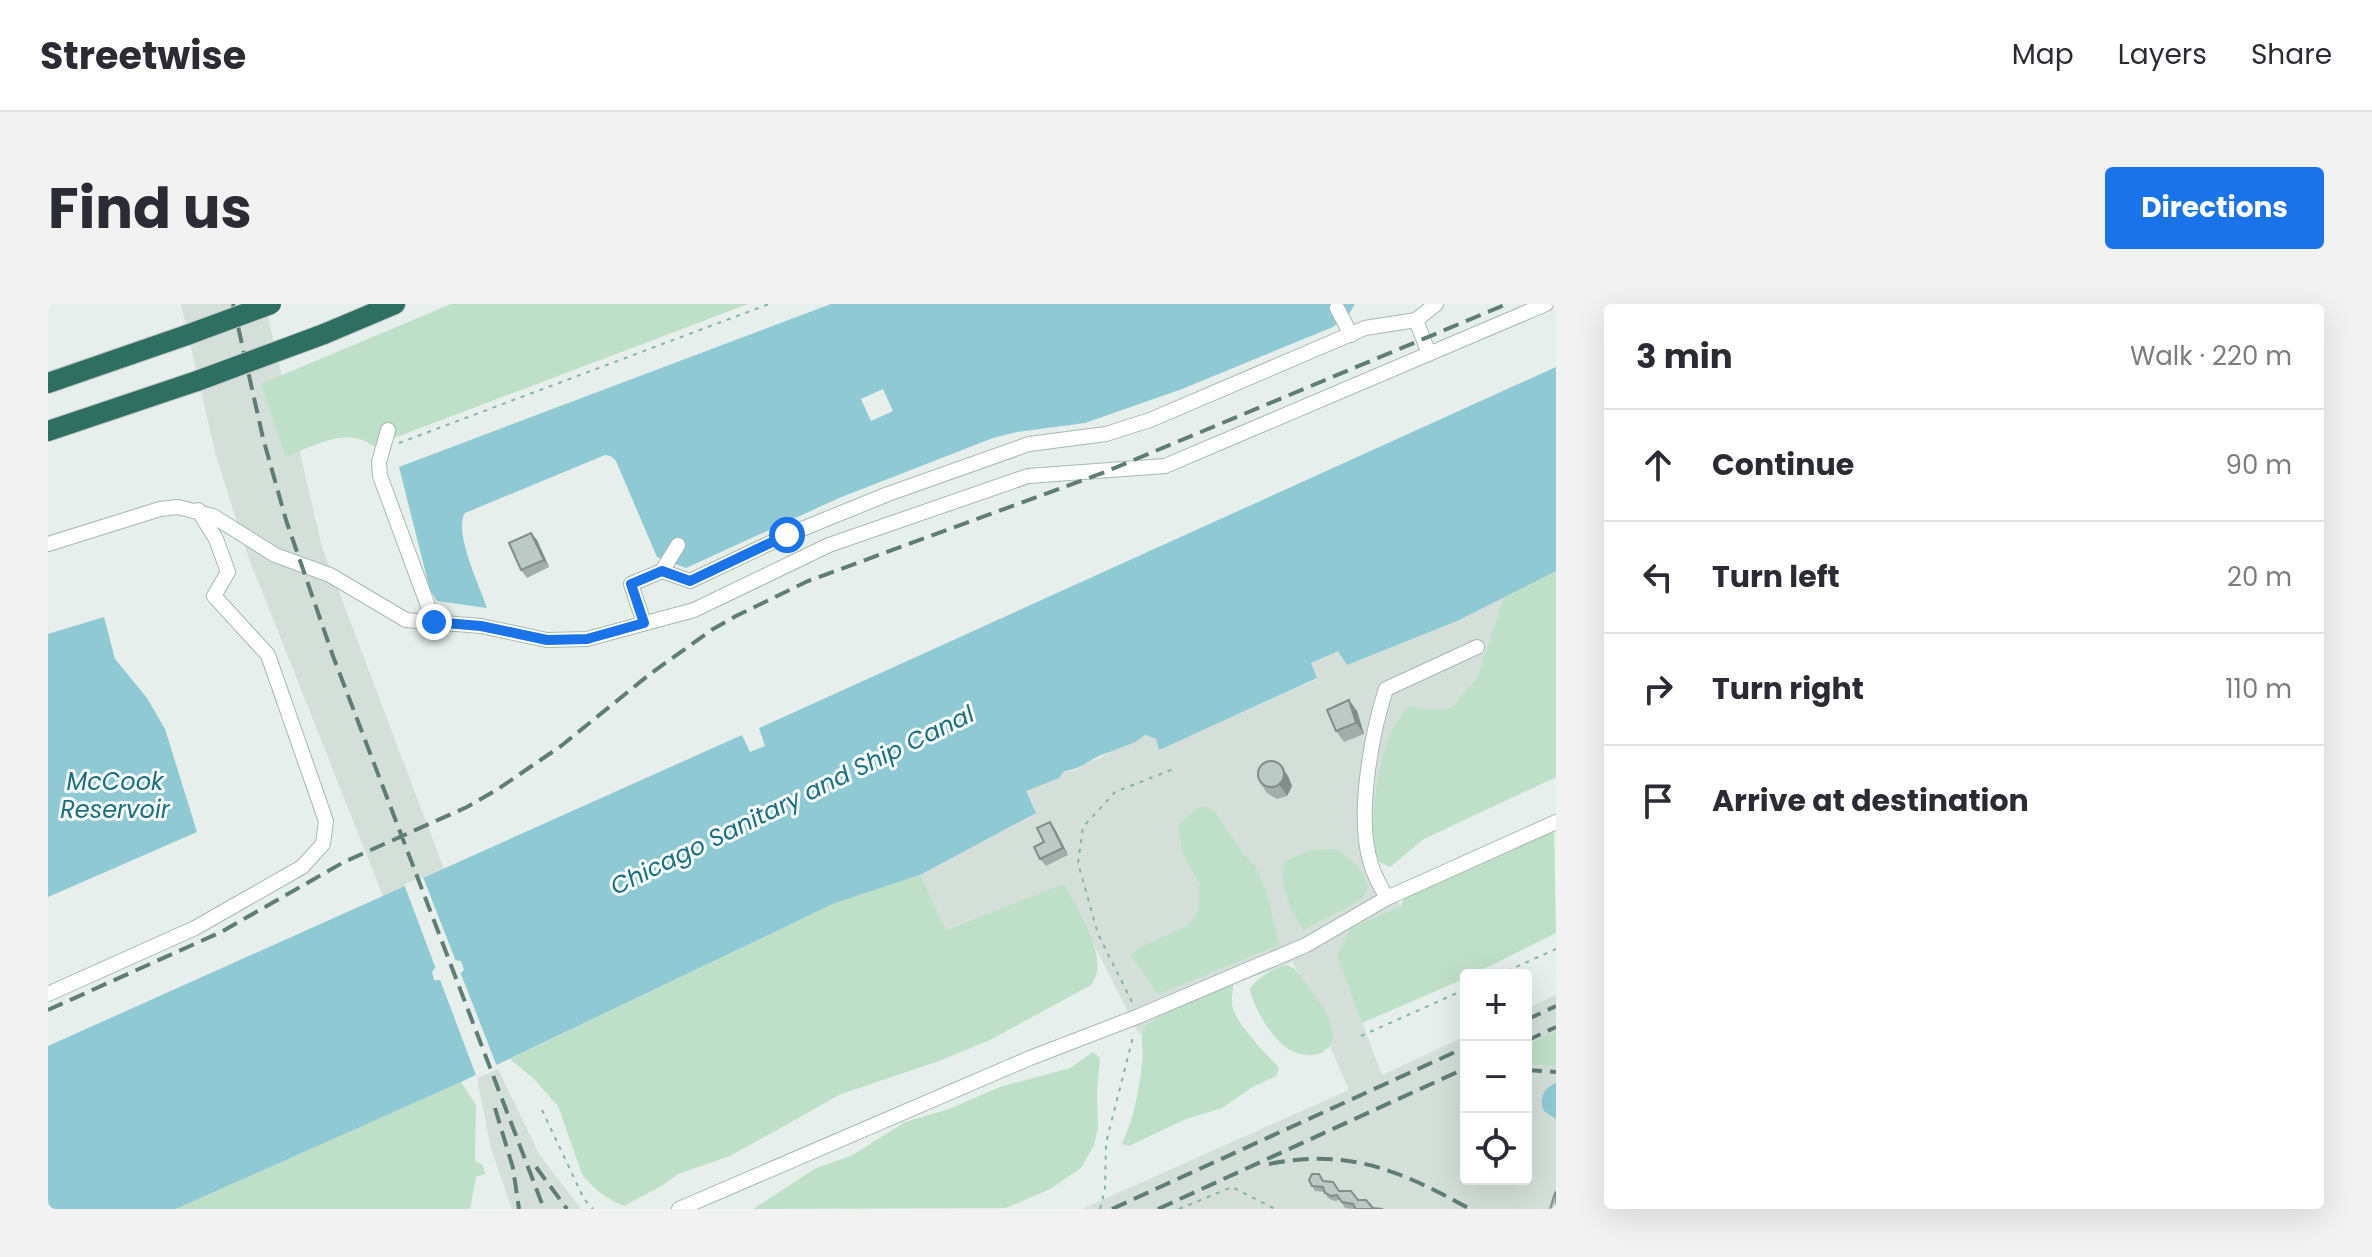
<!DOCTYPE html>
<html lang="en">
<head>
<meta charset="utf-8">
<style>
  body { margin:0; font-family:Poppins,sans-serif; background:#f2f2f3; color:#2b2b33 }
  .controls { position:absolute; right:24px; bottom:24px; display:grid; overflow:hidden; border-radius:8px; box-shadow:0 8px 32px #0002 }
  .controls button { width:72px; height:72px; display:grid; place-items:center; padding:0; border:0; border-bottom:2px solid #e1e1e2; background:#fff; color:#2b2b33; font:40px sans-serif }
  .stop { position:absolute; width:24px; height:24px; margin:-18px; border:6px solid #1a73e8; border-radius:50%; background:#fff }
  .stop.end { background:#1a73e8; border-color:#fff; box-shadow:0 2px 8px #0008 }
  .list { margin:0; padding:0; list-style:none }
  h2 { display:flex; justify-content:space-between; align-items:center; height:104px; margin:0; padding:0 32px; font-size:34px }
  h2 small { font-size:26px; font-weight:400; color:#7c7c81 }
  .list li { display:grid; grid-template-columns:52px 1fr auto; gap:24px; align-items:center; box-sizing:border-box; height:112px; padding:0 32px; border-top:2px solid #e1e1e2 }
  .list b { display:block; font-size:30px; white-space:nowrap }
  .list em { font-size:26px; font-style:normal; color:#7c7c81 }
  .icon { flex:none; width:44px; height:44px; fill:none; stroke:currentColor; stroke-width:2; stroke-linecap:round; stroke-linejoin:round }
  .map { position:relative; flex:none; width:1508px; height:905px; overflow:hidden; border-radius:8px }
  header { display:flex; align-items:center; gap:48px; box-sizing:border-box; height:112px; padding:0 40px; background:#fff; border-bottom:2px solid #e1e1e2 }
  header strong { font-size:38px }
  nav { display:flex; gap:44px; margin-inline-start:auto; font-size:28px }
  .intro { display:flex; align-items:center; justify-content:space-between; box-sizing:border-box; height:192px; padding:0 48px }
  h1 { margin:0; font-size:56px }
  .button { padding:20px 36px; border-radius:8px; background:#1a73e8; color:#fff; font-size:28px; font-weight:700 }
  main { display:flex; gap:48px; padding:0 48px }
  aside { flex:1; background:#fff; border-radius:8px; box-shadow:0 8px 32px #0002 }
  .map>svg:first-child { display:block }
</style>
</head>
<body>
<header>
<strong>Streetwise</strong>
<nav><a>Map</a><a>Layers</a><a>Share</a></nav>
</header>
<div class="intro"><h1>Find us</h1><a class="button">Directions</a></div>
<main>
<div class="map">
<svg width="1508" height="905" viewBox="0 0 1508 905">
  <rect width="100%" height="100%" fill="#e6efeb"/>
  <!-- built -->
  <path fill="#d4dfda" d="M133,0H217L274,243L396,565L335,592L200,252L168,152Z
    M1456,293L1429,374L1403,404L1381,406L1343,428L1332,469L1325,529V554L1353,603L1302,624L1289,652L1334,771L1418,732V875H1478V760L1508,763V905H1034L1301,786L1245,658L1134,699L1095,723L1092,732L1016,581L897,626L872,571L988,509L978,487L1016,467H1026L1042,456L1051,455L1068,443L1098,431L1108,435L1111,445L1269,375L1262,359L1291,346L1299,361L1409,317Z
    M1508,691V727L1478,741V705Z
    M450,765L491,850L533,905H464L443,844L429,774Z"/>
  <!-- green -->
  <path fill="#bfe0c8" d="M403,0H700L325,142C299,122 265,142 238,153L213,80Z
    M1508,267V473L1376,535L1342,563L1325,555C1324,518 1327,462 1343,428C1347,419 1356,410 1361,402L1381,406L1403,404L1429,374L1456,293Z
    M1151,503H1160L1167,508L1196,551L1208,563L1219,589L1231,641L1110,690L1083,652L1089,645L1139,622L1150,608L1152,581L1134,548L1130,521Z
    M1506,526L1508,629L1424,671H1418V674L1314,719L1289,652L1302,624L1352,603L1357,593Z
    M1289,545C1359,598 1291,600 1256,627C1244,607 1229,580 1237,557L1262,546Z
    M872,571L898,626L1016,580C1029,605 1064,656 1043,681L942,736L891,757L793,790L682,852L630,870L615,881L576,902C559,895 545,885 534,870L510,802L486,775L462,755L787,599Z
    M1239,661L1247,665C1258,681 1275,699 1282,718C1293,747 1266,759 1242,746C1225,737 1205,703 1202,685C1210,673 1225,664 1239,661Z
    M1185,681C1185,689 1182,699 1186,707C1192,723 1218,751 1231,763L1228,772L1203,784L1174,804L1138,815L1081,842L1074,840C1085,816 1091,787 1094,760C1096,747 1092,735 1095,723L1134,699Z
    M1508,727V763L1478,760V741Z
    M1045,748L1052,754L1049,788L1050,824L1046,841L1033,864L1002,885L958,904L705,905L768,864L803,852L857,818L901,805L952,783L1022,764Z
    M413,778L428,801L427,857L435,861L437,870L428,873L422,905H128Z"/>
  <!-- water -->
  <path fill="#8ec9d4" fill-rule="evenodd" d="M783,0H1307L1301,10L1285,23L1134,85L1037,119L969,128L945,134L791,194L638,264L609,253L568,157L563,152L557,151L417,209C405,227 432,283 439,304L389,297L382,286L351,163ZM835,85L845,107L823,117L813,95Z
    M1508,63V267L1409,317L1299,361L1290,347L1263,359L1269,374L1111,446L1108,435L1098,431C1094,432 1091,436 1087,438C1072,445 1054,449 1040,458C1032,463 1026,466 1016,467L1011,474L978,487L988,509L872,571L787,599L413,778L128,905H0V742L694,431L702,448L717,442L711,424ZM406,656L413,657L416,666C408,674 398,677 386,676L384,668L389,661Z
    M56,313L67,355L99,394L117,425L149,528L0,593V330Z
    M1508,779V815L1496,807C1491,795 1495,784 1508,779Z"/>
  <!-- pier -->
  <path fill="#e6efeb" d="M375,573L409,660L392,665L389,668L356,580Z
    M411,665L450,765L429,774L391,673Z"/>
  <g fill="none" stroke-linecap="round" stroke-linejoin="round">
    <defs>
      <path id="minor" d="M1289,4L1303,31
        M1368,16L1381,50
        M340,126L331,158L332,172L386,318
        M0,240L112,205L130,203L165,212L227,251L282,271L358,316L433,322L499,336L539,335L646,306L781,241L980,172L1117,162L1498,0
        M614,267L630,241
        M596,319L583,280L614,267L642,277L739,231L840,190L981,140L1058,130L1102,116L1317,24L1368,16L1388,0
        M1339,594C1333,583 1326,572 1323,560C1308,514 1323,431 1338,385L1429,343
        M0,690L147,624L254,563L275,540L278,517L220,351L166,292L180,268L168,235L150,206
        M631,905L982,754L1091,712L1258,641L1339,594L1508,518"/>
      <path id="highway" d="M276,30L347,0
        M0,79L139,31
        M0,127L149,77"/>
    </defs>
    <!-- minor casing -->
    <use href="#minor" stroke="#a8b8b2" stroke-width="16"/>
    <!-- highway casing -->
    <use href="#highway" stroke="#c2cac8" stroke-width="22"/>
    <!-- path -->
    <path stroke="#86b3a5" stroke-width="2" stroke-dasharray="4 6" stroke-linecap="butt" d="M351,139L721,0
      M1450,671L1508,645
      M1084,698L1050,630L1030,559L1035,523L1067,488L1128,464
      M1313,732L1418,685
      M494,806L536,895L545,905
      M1052,905L1057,885L1058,839L1086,729
      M1131,905L1184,883L1227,905"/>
    <!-- minor -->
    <use href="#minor" stroke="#fff" stroke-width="14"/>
    <!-- highway -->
    <use href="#highway" stroke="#2f6f62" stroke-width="20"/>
    <!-- rail -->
    <path stroke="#5f7d75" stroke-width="4" stroke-dasharray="16 8" stroke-linecap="butt" d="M185,0L215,134L238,216L285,352L496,905
      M0,706L173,628L296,558L419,503L450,485L513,442L602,370L665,325L688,312L760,277L1057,168L1459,0
      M1478,716L1508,702
      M1478,737L1508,723
      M1478,766L1508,768
      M447,804L465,864L471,905
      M1221,860C1302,844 1353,867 1422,905
      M488,863L519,905
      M1064,905L1418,743
      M1110,905L1418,764"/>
    <defs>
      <path id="highway-bridge" d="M139,31L223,0
        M149,77L276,30"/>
    </defs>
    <!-- highway-bridge casing -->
    <use href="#highway-bridge" stroke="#c2cac8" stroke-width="22" stroke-linecap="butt"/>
    <!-- highway-bridge -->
    <use href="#highway-bridge" stroke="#2f6f62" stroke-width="20"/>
  </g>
  <!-- wall -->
  <path fill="#a1aea9" d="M483,229L489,236L501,263L479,274L473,266Z
    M1301,396L1309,407L1316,430L1296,438L1288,427Z
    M1232,461L1240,472L1244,482L1239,492L1229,495L1220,490L1212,479Z
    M1002,518L1020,551L998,562L992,555Z
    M1276,877L1292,887L1325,904L1335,905H1306L1297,904L1292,896L1286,897L1280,894L1277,888L1267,887L1264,882Z"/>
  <!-- shaded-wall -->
  <path fill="#838d89" d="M483,229L489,236L501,263L496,256Z
    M1301,396L1309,407L1316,430L1308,419Z
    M1232,461L1240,472L1244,482L1239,492L1231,480Z
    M1002,518L1007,525L1020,551L1015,544Z"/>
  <!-- building -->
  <path fill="#bbcac4" stroke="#838d89" stroke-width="2" d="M483,229L496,256L473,266L461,239Z
    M1301,396L1308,419L1288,427L1279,406Z
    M1210 470a13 13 0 1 1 26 0a13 13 0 1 1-26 0Z
    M1002,518L1015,544L992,555L986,543L996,538L989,524Z
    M1264,870H1271L1275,877L1285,878L1291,887H1303L1310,896H1318L1325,904L1335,905H1308L1305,900L1294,898L1289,891L1283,892L1277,889L1275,883L1264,882L1261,876Z
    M1508,888V905H1502L1507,889Z"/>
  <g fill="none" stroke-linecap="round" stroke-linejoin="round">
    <!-- route -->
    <path stroke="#1a73e8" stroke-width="10" d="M386,318L433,322L499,336L539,335L596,319L583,280L614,267L642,277L739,231"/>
  </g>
  <g text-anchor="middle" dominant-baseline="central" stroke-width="6" stroke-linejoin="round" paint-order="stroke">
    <!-- water labels -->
    <g font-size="24" font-style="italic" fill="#1c6f80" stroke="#f7fbf9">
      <text x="67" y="477">McCook<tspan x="67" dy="28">Reservoir</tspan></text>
      <text transform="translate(744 496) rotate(-26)">Chicago Sanitary and Ship Canal</text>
    </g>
  </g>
</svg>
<div class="controls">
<button>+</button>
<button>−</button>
<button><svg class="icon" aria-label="locate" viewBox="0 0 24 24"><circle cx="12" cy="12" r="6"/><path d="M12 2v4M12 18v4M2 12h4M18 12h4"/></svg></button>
</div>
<div class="stop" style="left:739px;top:231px"></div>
<div class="stop end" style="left:386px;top:318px"></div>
</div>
<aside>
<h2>3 min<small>Walk · 220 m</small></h2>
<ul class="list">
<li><svg class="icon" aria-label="ahead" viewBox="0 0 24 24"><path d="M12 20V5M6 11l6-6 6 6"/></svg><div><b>Continue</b></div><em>90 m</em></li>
<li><svg class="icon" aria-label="left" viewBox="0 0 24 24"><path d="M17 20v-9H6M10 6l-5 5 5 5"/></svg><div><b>Turn left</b></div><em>20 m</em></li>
<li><svg class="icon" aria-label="right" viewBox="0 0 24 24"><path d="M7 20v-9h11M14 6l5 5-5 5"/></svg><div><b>Turn right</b></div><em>110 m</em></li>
<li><svg class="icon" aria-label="arrive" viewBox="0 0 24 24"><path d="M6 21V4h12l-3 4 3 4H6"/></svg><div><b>Arrive at destination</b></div></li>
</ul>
</aside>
</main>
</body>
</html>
